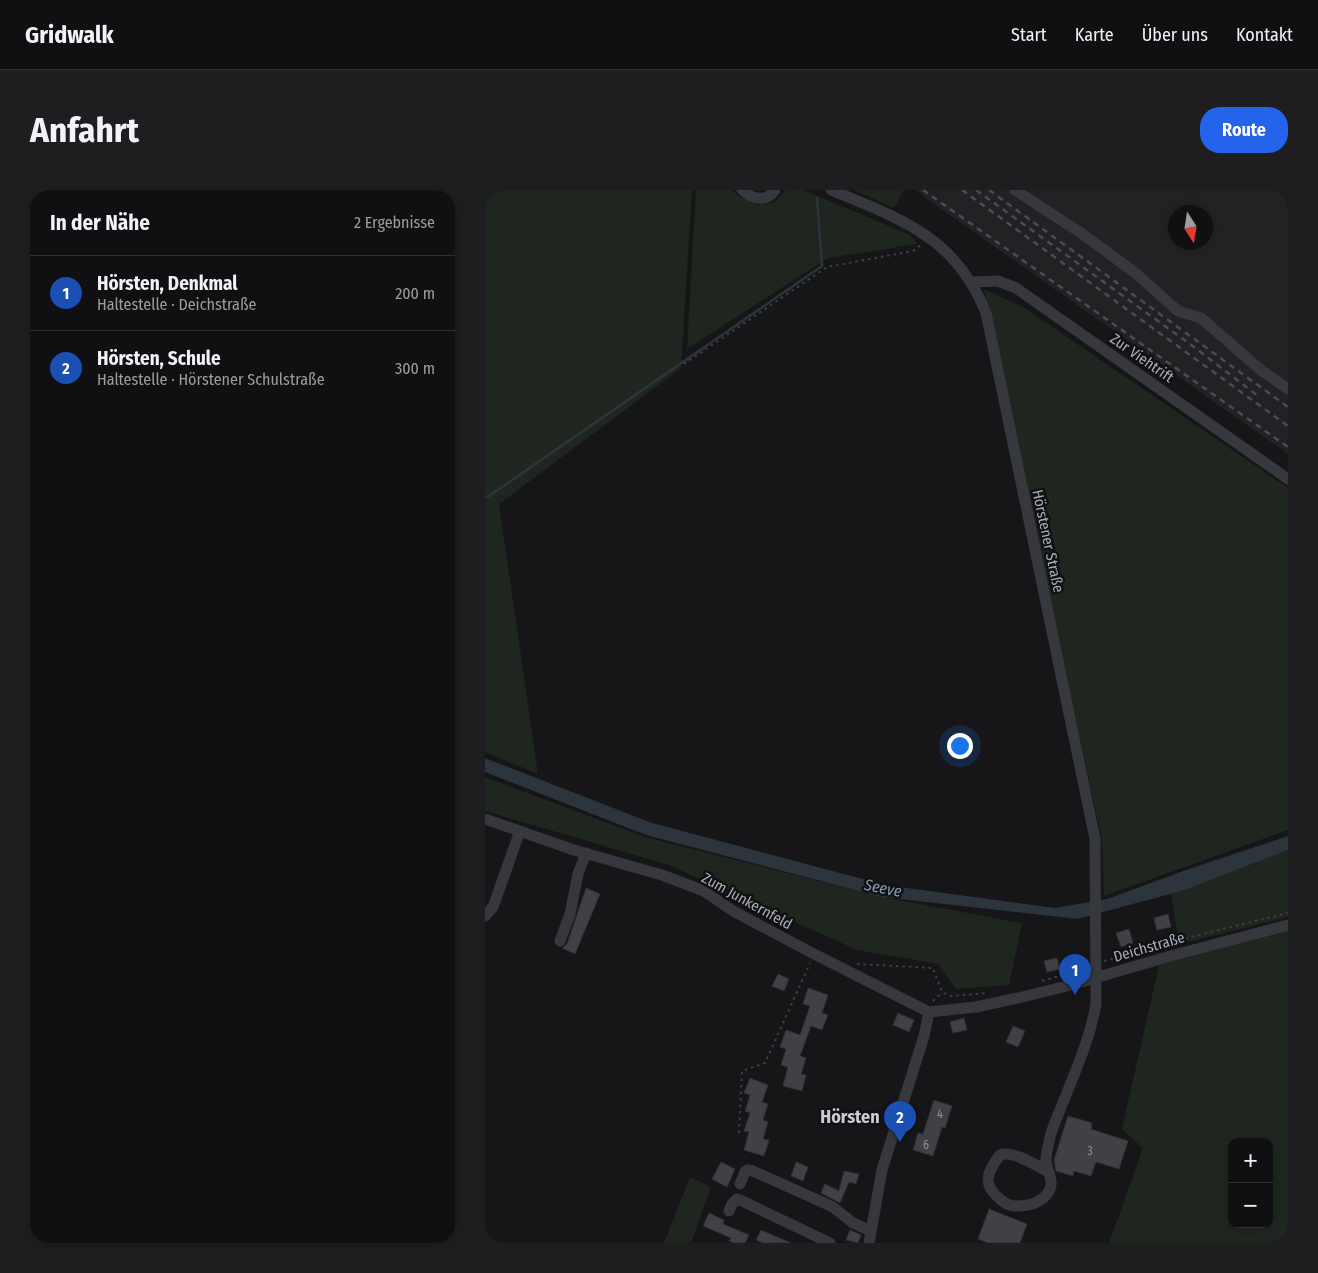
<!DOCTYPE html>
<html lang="de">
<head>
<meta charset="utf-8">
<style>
  body { margin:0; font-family:"Fira Sans Condensed",sans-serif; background:#1e1e20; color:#f1f3f6 }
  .controls { position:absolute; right:15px; bottom:15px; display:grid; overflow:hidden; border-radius:10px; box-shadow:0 2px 8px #0003 }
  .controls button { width:45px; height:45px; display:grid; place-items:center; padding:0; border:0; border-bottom:1px solid #303032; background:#101012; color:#f1f3f6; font:25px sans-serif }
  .compass { position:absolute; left:683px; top:15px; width:45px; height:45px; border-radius:50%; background:#101012; box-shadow:0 2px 8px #0003; rotate:168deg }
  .you { position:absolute; left:474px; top:555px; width:18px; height:18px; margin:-12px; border:4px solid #fff; border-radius:50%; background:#1a73e8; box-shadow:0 0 0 8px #1a73e833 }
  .badge { display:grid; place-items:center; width:32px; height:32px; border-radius:50%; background:#2563eb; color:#fff; font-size:16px; font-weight:700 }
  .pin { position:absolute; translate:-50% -41px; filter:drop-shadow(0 1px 2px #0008) }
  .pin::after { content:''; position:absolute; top:26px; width:18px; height:15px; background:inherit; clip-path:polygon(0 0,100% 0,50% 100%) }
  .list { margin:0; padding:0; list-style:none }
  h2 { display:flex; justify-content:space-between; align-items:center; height:65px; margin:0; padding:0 20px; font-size:21px }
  h2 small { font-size:16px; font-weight:400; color:#9c9d9f }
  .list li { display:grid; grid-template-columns:32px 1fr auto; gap:15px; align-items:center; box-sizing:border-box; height:75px; padding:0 20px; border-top:1px solid #303032 }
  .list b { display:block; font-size:19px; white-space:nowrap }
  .list p { margin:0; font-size:16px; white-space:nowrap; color:#9c9d9f }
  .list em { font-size:16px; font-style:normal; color:#9c9d9f }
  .map { position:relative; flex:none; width:803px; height:1053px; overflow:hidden; border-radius:20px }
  header { display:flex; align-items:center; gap:30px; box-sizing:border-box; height:70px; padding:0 25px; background:#101012; border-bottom:1px solid #303032 }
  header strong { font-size:24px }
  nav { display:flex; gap:28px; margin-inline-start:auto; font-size:18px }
  .intro { display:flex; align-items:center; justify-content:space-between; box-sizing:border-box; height:120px; padding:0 30px }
  h1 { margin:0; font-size:35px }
  .button { padding:12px 22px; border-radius:20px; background:#2563eb; color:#fff; font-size:18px; font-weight:700 }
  main { display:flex; gap:30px; padding:0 30px }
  aside { flex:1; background:#101012; border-radius:20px; box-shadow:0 2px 8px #0003 }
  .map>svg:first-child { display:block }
</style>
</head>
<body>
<header>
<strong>Gridwalk</strong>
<nav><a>Start</a><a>Karte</a><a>Über uns</a><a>Kontakt</a></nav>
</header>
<div class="intro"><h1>Anfahrt</h1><a class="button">Route</a></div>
<main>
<aside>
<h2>In der Nähe<small>2 Ergebnisse</small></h2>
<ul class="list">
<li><span class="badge" style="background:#1a4fb4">1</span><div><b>Hörsten, Denkmal</b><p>Haltestelle · Deichstraße</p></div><em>200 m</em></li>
<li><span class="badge" style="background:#1a4fb4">2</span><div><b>Hörsten, Schule</b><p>Haltestelle · Hörstener Schulstraße</p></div><em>300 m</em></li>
</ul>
</aside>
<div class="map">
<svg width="803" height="1053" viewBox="0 0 803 1053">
  <rect width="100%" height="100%" fill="#161618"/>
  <!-- built -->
  <path fill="#222225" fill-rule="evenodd" d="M431,0H803V264L442,9ZM691,22H721V52H691Z"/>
  <!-- green -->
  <path fill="#1e261f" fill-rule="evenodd" d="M0,0H207L196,178L14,314L53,584L0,562Z
    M211,0H248L252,5L272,15L290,12L301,0H319L425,45L433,54L343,68L202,159Z
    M369,0H419L409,18Z
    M499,99L538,117L803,298V640L619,706L617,651Z
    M0,587L160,647L397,707L537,733L524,795L471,799L453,774L372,760L184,675L0,621Z
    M803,660V727L694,754L686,704L700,700Z
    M803,737V1053H624L658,958L637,939L674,775ZM747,952H784V1034H747Z
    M205,987L226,997L206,1053H179Z"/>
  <!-- water -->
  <path fill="#2c353c" d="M0,568L167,633L400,695L570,718L622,709L701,680L803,646V660L700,700L592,729L397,707L161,645L0,582Z"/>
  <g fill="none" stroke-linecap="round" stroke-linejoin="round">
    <!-- stream -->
    <path stroke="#2c353c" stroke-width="2.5" d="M0,307L4,306L337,76L332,8"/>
  </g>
  <!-- building -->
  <path fill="#404145" stroke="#303034" d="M101,698L115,704L90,764L77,758L82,754Z
    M683,724L686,737L672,740L669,728Z
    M644,739L648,753L636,757L631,743Z
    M572,768L575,779L562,782L559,771Z
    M293,784L304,789L299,801L287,796Z
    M323,798L343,805L337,823L343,825L337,840L326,836L315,866L321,868L316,884L321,885L317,901L298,896L303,877L296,875L301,859L295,857L301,840L315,845L325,816L318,814Z
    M413,823L429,830L424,842L408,835Z
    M479,828L482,840L468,843L465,832Z
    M528,836L540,841L533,857L521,852Z
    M265,888L283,895L277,912L283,914L278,930L283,932L278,949L284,950L279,966L259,960L264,942L259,941L265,923L260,921L265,905L259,903Z
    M449,910L467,916L460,938L457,937L448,966L428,960L433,943L438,944Z
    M583,926L607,933L606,939L643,951L634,979L611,972L606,986L589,981L588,986L571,981L569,970Z
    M236,972L250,979L242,997L227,989Z
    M311,972L323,977L318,991L306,986Z
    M359,981L374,984L371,994L364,992L355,1013L336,1003L340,994L354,1001Z
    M504,1019L542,1034L535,1053H503L493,1049Z
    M224,1023L239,1030L238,1034L264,1045L260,1053H249L244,1051L246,1048L218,1036Z
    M276,1040L306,1053H278L271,1050Z
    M365,1040L376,1045L373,1053L361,1050Z"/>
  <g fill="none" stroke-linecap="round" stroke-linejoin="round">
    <!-- path -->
    <path stroke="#3d3f44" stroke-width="2" stroke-dasharray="2.5 4" stroke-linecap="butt" d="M199,174L342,77L428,61L437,54
      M619,771L673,755L803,723
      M372,774L448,778L457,802L465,806L502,803
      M557,791L601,778
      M448,811L457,802
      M254,943L257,881L280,873L325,773"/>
    <!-- minor -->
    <path stroke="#37383d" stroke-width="11" d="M257,0C267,9 281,13 290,0
      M346,0C416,29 471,47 501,123L610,649L611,814C605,849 590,882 577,915C573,925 568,936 565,947C564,954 561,963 561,970C561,979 569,990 565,999C559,1013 544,1016 530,1016C525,1016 520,1013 516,1010C497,995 501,983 515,965C528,960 552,976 564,982
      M530,0L596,43L648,81L693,121L716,128L777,181L803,199
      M486,92L513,91L531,98L803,289
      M0,629L89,660L177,685L219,701L248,721L329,764L444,822
      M0,726L8,717L35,641
      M75,751L85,724L93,684L101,663
      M444,822L491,817L533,808L586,795L689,765L803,735
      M255,994L260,982L262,980L268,981L348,1017L368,1033L386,1041
      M244,1021L247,1014L252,1009L255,1010L345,1053
      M384,1053L397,980L439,846L444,822"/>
    <!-- rail -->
    <path stroke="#4a4c52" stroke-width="2.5" stroke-dasharray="6 5" stroke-linecap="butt" d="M438,0L803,257
      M477,0L803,236
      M491,0L709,157L773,206
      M504,0L803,217"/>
  </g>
  <g text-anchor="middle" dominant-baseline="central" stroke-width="5" stroke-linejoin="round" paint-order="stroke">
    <!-- number labels -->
    <g font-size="12" fill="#8e929b">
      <text x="455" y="924">4</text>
      <text x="441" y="955">6</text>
      <text x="605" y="961">3</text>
    </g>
    <!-- street labels -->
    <g font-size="15" fill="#a8adb8" stroke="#111113">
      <text transform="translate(657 168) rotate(35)">Zur Viehtrift</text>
      <text transform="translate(563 351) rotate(78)">Hörstener Straße</text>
      <text transform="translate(262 711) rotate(29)">Zum Junkernfeld</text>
      <text transform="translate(664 757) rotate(-16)">Deichstraße</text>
    </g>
    <!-- water labels -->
    <g font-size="16" font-style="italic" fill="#7f9bb3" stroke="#111113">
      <text transform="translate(398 698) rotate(11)">Seeve</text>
    </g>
    <!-- quarter labels -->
    <g font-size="18" font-weight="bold" fill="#c9ccd4" stroke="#111113">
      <text x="365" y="927">Hörsten</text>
    </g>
  </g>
</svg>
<div class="controls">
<button>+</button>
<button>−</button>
</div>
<svg class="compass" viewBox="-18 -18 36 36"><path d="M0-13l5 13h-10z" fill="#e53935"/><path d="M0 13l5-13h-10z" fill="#9c9d9f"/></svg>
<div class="you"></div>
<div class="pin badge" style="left:590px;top:805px;background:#1a4fb4">1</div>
<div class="pin badge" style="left:415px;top:952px;background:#1a4fb4">2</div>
</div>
</main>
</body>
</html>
